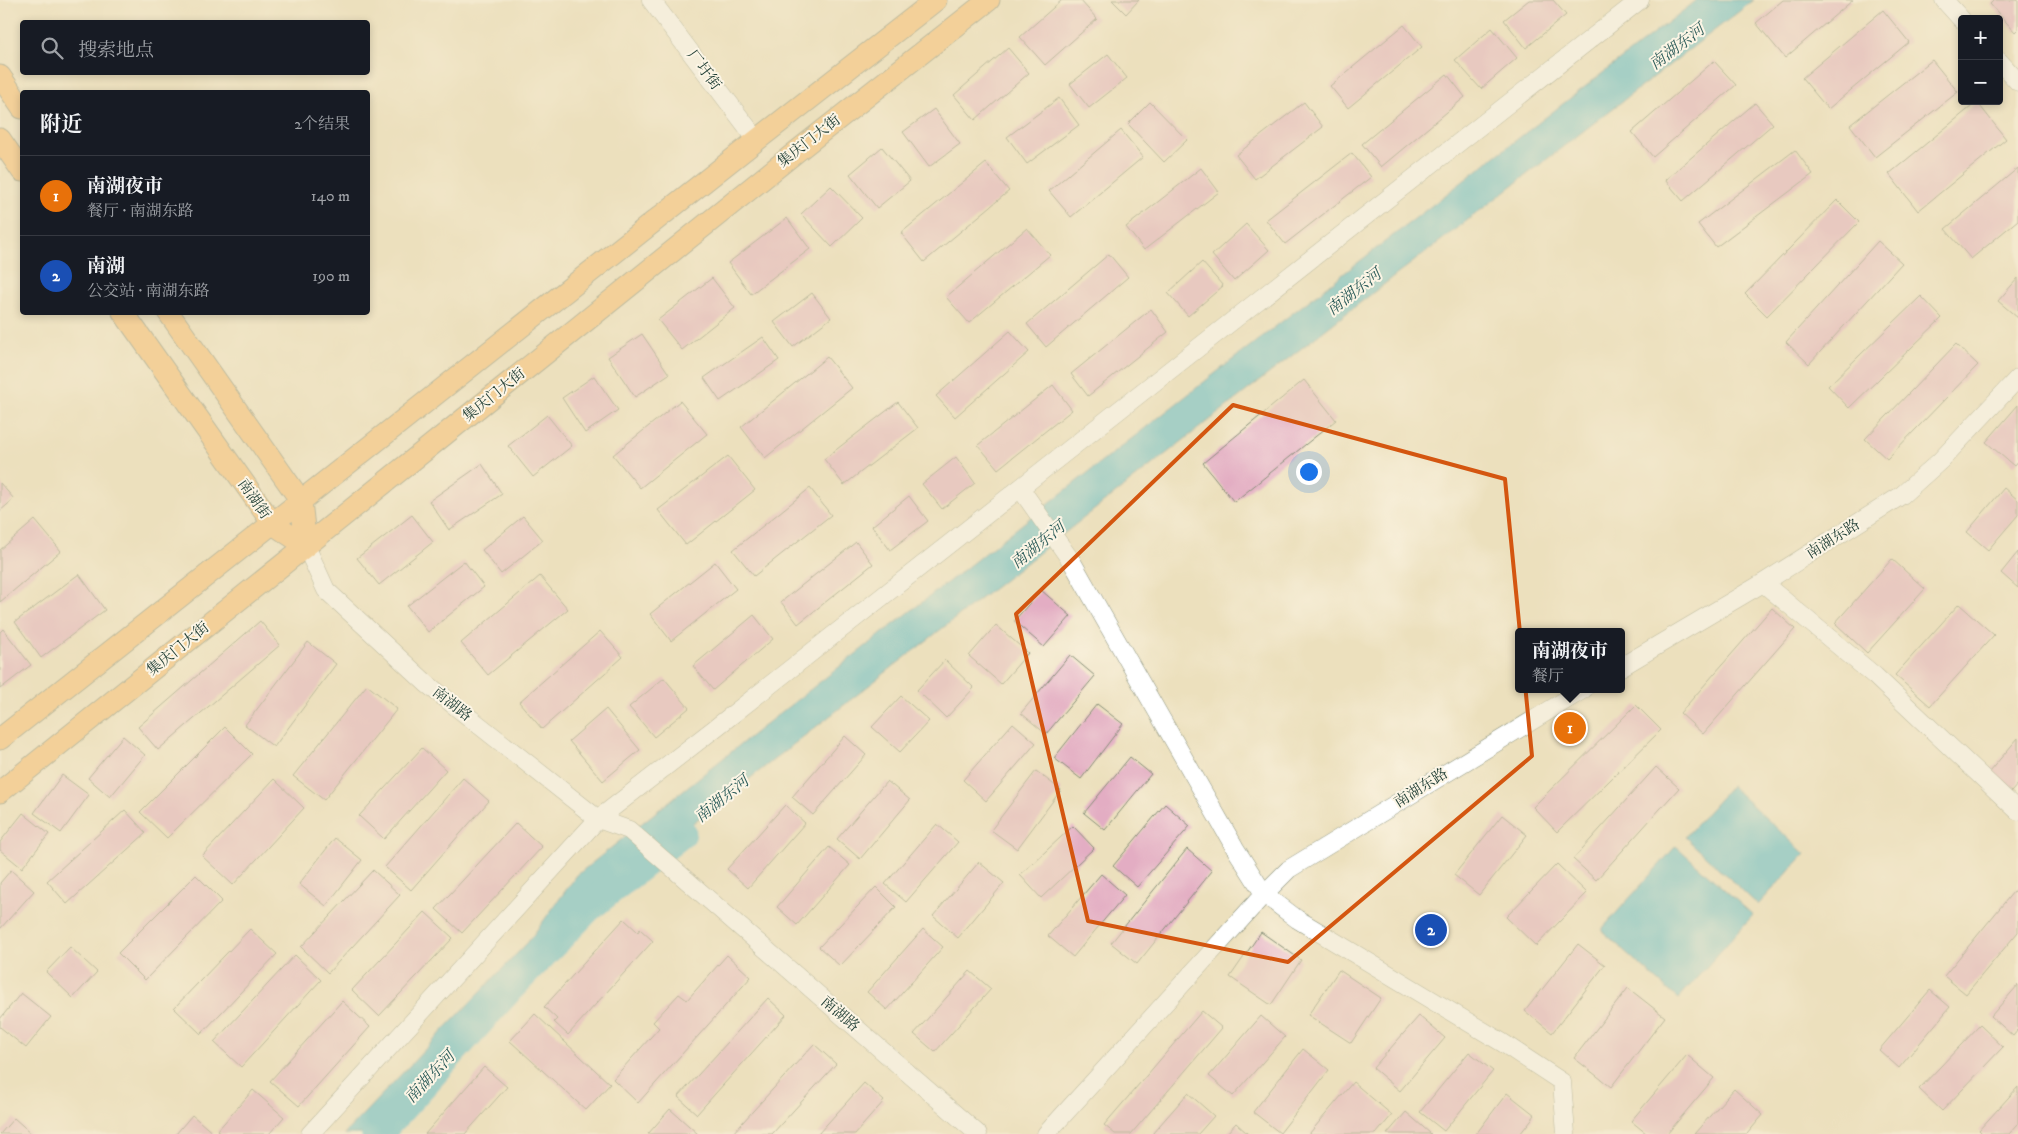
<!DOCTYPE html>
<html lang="zh">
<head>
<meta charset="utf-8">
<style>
  body { margin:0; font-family:"IM FELL DW Pica","Noto Serif SC",serif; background:#20242c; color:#f1f3f6 }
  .controls { position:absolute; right:15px; top:15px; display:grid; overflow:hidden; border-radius:5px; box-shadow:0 2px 8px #0003 }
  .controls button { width:45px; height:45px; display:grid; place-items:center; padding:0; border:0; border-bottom:1px solid #363941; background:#171b24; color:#f1f3f6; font:25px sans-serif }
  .you { position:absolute; left:1308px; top:471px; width:18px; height:18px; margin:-12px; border:4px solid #fff; border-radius:50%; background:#1a73e8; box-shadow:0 0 0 8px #1a73e833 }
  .badge { display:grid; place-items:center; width:32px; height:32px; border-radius:50%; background:#1a73e8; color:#fff; font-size:16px; font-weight:700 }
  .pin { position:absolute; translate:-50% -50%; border:2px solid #fff; box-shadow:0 1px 5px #0006 }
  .popup { position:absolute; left:1515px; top:628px; width:110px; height:65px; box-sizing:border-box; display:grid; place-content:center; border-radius:5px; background:#171b24; filter:drop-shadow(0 1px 4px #0005); font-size:16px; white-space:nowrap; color:#9ea1a6 }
  .popup b { font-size:19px; color:#f1f3f6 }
  .popup::after { content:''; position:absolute; left:50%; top:100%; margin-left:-10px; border:10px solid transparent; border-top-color:#171b24 }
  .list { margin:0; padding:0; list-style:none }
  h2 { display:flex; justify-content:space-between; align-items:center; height:65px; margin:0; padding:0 20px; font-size:21px }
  h2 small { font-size:16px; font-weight:400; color:#9ea1a6 }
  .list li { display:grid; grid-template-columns:32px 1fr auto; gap:15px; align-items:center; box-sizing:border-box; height:80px; padding:0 20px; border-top:1px solid #363941 }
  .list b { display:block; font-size:19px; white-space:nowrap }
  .list p { margin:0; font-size:16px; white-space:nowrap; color:#9ea1a6 }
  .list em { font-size:16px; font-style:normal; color:#9ea1a6 }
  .icon { flex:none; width:28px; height:28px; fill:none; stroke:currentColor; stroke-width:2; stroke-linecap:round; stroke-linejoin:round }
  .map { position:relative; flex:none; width:2018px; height:1134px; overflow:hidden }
  .search { position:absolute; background:#171b24; box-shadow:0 2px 8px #0003; left:20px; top:20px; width:350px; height:55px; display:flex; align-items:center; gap:12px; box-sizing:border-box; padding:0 18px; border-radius:5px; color:#9ea1a6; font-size:19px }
  .panel { position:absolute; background:#171b24; box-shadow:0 2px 8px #0003; left:20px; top:90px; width:350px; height:225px; border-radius:5px }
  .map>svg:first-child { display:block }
</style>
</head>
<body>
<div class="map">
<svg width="2018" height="1134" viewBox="0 0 2018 1134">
  <rect width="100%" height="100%" fill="#fcf5e5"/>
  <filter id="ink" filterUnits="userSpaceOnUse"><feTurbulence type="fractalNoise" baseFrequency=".02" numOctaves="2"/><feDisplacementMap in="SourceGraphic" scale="10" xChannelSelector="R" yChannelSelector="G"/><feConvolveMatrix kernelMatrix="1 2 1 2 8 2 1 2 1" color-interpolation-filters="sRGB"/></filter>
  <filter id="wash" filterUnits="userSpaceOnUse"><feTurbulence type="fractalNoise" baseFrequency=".0096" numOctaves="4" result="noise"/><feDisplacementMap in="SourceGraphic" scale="20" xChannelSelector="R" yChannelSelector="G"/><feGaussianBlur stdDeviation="1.12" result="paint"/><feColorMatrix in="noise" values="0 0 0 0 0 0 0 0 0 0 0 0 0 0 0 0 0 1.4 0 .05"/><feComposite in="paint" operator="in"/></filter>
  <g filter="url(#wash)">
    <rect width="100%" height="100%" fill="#ece0bd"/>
    <!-- water -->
    <path fill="#51bbce" stroke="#387c81" d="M1697,0H1754L1339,319L562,925L374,1134H344L528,942L577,875L761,728L1236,357Z
      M1731,786L1805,854L1758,905L1685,837Z
      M1676,846L1753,915L1678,999L1601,930Z"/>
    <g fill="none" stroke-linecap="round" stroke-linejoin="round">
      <!-- river -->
      <path stroke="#51bbce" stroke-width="31" d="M377,1134L508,989L587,908L681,833"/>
    </g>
    <g id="blocks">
      <!-- building -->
      <path fill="#e3adc3" d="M1062,0H1080L1097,19L1045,65L1020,37Z
        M1112,0H1139L1126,14Z
        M1529,0H1553L1566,15L1526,48L1504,20Z
        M1783,0H1853L1785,58L1756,23Z
        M1994,0H2018V29L2015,32L1990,4Z
        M1883,10L1909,42L1828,109L1802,78Z
        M1404,25L1422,47L1348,108L1330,86Z
        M1492,28L1517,58L1481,89L1455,60Z
        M1008,48L1029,73L975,120L954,95Z
        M1108,54L1127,78L1089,108L1070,84Z
        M1932,60L1958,92L1875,157L1850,125Z
        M1714,61L1736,85L1653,157L1632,132Z
        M1447,74L1465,97L1381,167L1362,144Z
        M1059,98L1079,125L1027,164L1007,137Z
        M1150,102L1187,140L1164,162L1128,124Z
        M1304,102L1323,127L1255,179L1236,155Z
        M1977,102L2006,139L1918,211L1889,174Z
        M1755,103L1773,124L1683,201L1665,180Z
        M934,109L960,144L929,167L903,132Z
        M1121,130L1143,157L1071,217L1049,191Z
        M882,147L910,181L877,208L850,174Z
        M1795,150L1813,174L1716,247L1698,224Z
        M1352,153L1371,177L1285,244L1266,220Z
        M986,163L1009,191L924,262L901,233Z
        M1201,168L1219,192L1144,250L1126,227Z
        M2018,168V220L1971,259L1945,229Z
        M831,186L862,218L832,247L801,214Z
        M1837,200L1859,222L1767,316L1745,294Z
        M787,218L810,249L751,294L728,263Z
        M1246,224L1269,250L1234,281L1212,255Z
        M1027,228L1050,255L969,323L946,297Z
        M1878,241L1902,263L1809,364L1786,342Z
        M1109,254L1128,277L1046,347L1027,324Z
        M1202,262L1223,286L1188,316L1168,293Z
        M712,278L735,308L682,350L658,320Z
        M2018,278V318L1998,301Z
        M812,293L831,318L793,347L774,322Z
        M1921,296L1942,318L1849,408L1828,386Z
        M1151,309L1168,332L1088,396L1071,374Z
        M1010,331L1029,352L955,417L936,396Z
        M642,334L669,374L635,397L608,357Z
        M763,337L779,360L720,401L704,378Z
        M1956,344L1978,365L1887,459L1865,439Z
        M827,357L852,388L765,458L741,427Z
        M594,376L618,410L585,433L562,398Z
        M1304,380L1336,420L1234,502L1203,463Z
        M1053,385L1072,410L998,469L978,445Z
        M680,401L707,434L640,488L613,455Z
        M898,402L918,428L844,485L824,459Z
        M2018,405V461L2014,466L1986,442Z
        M547,415L572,446L533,477L508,446Z
        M728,456L755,490L686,545L658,510Z
        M956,457L975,483L942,509L922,484Z
        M482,464L502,494L449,530L429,501Z
        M0,483L14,499L0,511Z
        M810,488L831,515L754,576L733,550Z
        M2004,488L2018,500V515L1988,550L1967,532Z
        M909,496L928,521L890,550L872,526Z
        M412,515L433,542L379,585L357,558Z
        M523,516L543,540L501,574L482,550Z
        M35,520L61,551L0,602V550Z
        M856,542L873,564L798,624L781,602Z
        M2018,552V588L2001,573Z
        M1892,559L1925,589L1867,653L1835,623Z
        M464,561L484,587L428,632L407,606Z
        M715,562L736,589L671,641L650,614Z
        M79,574L105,610L41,658L15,622Z
        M540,576L568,609L488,675L461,643Z
        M1041,590L1071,616L1044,647L1014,621Z
        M1959,604L1994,635L1930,706L1895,675Z
        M1772,608L1795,629L1703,734L1680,713Z
        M754,615L773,639L713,690L693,666Z
        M260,621L280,645L158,750L138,727Z
        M996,625L1028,653L1001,684L969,656Z
        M3,629L31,665L0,689V632Z
        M600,631L623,657L542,729L519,702Z
        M308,642L336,664L274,747L245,725Z
        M1070,655L1095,676L1046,734L1021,713Z
        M945,660L974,688L946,718L917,690Z
        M664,678L689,708L654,737L629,707Z
        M367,685L397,709L324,800L293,776Z
        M901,696L929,721L900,752L872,727Z
        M1097,704L1123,724L1081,779L1054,758Z
        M1636,705L1661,730L1557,832L1533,807Z
        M606,709L640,750L603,781L569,741Z
        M1013,723L1036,743L986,801L963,780Z
        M225,727L252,754L167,838L140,812Z
        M123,736L145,755L110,797L88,778Z
        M845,736L866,755L813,815L792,797Z
        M2018,738V784L2011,792L1989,772Z
        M422,748L446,770L384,839L359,816Z
        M1130,757L1151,774L1105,830L1084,813Z
        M1656,767L1679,788L1596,880L1573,859Z
        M1036,771L1061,790L1017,849L991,830Z
        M62,775L89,795L61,833L34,813Z
        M463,778L489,801L411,890L385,867Z
        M274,779L304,808L233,885L202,856Z
        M887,781L910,800L860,859L837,839Z
        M1165,804L1190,826L1137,887L1113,866Z
        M785,805L805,823L748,888L727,869Z
        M125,810L146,833L67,904L47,881Z
        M23,813L49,834L22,868L0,850V842Z
        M1502,815L1527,835L1479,895L1454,875Z
        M516,823L542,847L462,933L436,909Z
        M937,824L958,842L906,902L885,884Z
        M1073,826L1094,848L1041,898L1020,875Z
        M335,838L362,860L326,906L299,884Z
        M829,847L850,865L797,925L777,907Z
        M1187,849L1212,871L1137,964L1111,943Z
        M979,862L1004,883L958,938L933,916Z
        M1557,864L1587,893L1536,946L1506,917Z
        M11,870L34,891L0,929V883Z
        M373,870L400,895L328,973L301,947Z
        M1101,874L1125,895L1073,957L1048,936Z
        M196,875L222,901L145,980L118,953Z
        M2018,886V932L1966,994L1944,976Z
        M876,887L896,907L840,966L819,947Z
        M425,912L453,938L379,1016L352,990Z
        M624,919L638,932L640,929L653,941L568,1035L554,1022L557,1019L544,1007Z
        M250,929L277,954L201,1034L174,1008Z
        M923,929L943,947L887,1010L867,992Z
        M1261,932L1301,960L1271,1005L1230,977Z
        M1578,944L1605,965L1552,1033L1525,1011Z
        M70,947L97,972L73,998L46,972Z
        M295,955L321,980L241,1067L214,1042Z
        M727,955L751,977L638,1103L613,1079L659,1028L653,1022L679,994L687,1000Z
        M1339,970L1381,998L1351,1043L1308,1015Z
        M970,971L991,989L935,1052L914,1034Z
        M2018,985V1030L2013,1036L1991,1016Z
        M1628,988L1665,1017L1611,1087L1574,1058Z
        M1930,990L1950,1007L1899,1068L1879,1050Z
        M21,993L51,1017L26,1048L0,1027V1019Z
        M768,998L786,1015L697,1114L678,1097Z
        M342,1001L370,1027L299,1106L270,1081Z
        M1202,1011L1222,1028L1131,1134H1115L1104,1125Z
        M535,1014L610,1084L586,1110L510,1041Z
        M1261,1016L1285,1037L1233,1096L1209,1076Z
        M1419,1016L1445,1038L1400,1091L1373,1068Z
        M1980,1025L2003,1047L1942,1111L1919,1089Z
        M814,1044L836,1064L772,1134H732Z
        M1303,1049L1329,1070L1280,1133L1253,1112Z
        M1469,1052L1493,1071L1444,1131L1420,1112Z
        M1687,1055L1714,1078L1667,1134H1647L1631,1121Z
        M484,1067L507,1087L465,1134H425Z
        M1353,1082L1392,1115L1376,1134H1309Z
        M864,1083L884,1101L855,1134H818Z
        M2018,1087V1124L2009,1134H1983L1979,1130Z
        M1734,1089L1763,1115L1747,1134H1694Z
        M253,1090L284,1117L269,1134H221L217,1131Z
        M1188,1093L1214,1116L1198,1134H1152Z
        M1507,1093L1535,1115L1520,1134H1476Z
        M670,1109L698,1134H648Z
        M1406,1112L1431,1134H1387Z
        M192,1115L214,1134H176Z
        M14,1118L32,1134H0Z
        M1236,1123L1248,1134H1226Z"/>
    </g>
  </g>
  <g filter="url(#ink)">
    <use href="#blocks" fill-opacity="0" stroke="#868e78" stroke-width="1"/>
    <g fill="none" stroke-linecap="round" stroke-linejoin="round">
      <defs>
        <path id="minor" d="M651,0L757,140
          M1944,0L1962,20
          M1999,61L2018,82
          M1020,488L1072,562L1235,848L1264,894L1297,919L1503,1043L1562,1082L1566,1134
          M306,546L326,590L427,684L598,819L629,830L978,1134
          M1763,583L1875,676L2018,811
          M1621,667L1763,583L1902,495L1940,461L2018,378
          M310,1134L598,819L723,722L1640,0
          M1046,1134L1264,894L1289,869L1584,689"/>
        <path id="major" d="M0,76L22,108
          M0,139L22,171
          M123,312L273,524L306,546
          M168,312L301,501L306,546
          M0,739L757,140L936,0
          M0,792L796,152L989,0"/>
      </defs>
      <!-- minor casing -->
      <use href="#minor" stroke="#868e78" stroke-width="19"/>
      <!-- major casing -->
      <use href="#major" stroke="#868e78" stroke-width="23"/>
      <!-- minor -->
      <use href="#minor" stroke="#fff" stroke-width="18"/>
      <!-- major -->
      <use href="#major" stroke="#fbbd6e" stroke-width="21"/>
    </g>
  </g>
  <!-- marked area -->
  <path d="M0 0H2018V1134H0ZM1233,405L1505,479L1532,756L1288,962L1088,921L1016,614Z" fill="#ece0bd" fill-opacity=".55" fill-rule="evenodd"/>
  <path fill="none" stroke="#d45610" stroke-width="4" stroke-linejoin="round" d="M1233,405L1505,479L1532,756L1288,962L1088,921L1016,614Z"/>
  <g text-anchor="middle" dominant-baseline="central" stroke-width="4" stroke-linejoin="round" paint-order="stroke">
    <!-- street labels -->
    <g font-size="15" fill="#1f3d34" stroke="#fcf5e5">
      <text transform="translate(704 70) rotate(53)">厂圩街</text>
      <text transform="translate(809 141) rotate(-38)">集庆门大街</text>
      <text transform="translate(494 395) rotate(-39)">集庆门大街</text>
      <text transform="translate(254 499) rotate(55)">南湖街</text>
      <text transform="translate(1833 539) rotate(-32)">南湖东路</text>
      <text transform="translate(178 649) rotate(-39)">集庆门大街</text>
      <text transform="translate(452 704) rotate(38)">南湖路</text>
      <text transform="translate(1421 788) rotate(-32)">南湖东路</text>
      <text transform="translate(840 1014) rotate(41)">南湖路</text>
    </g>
    <!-- water labels -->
    <g font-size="16" font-style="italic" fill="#2c5c5a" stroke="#fcf5e5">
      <text transform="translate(1677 47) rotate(-37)">南湖东河</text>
      <text transform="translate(1354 292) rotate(-38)">南湖东河</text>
      <text transform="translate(1038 545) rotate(-39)">南湖东河</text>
      <text transform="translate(722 799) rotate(-39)">南湖东河</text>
      <text transform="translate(430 1077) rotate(-47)">南湖东河</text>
    </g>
  </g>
</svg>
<div class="controls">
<button>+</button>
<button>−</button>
</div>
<div class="you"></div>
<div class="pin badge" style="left:1570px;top:728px;background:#e8710a">1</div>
<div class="popup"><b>南湖夜市</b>餐厅</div>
<div class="pin badge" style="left:1431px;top:930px;background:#1a4fb4">2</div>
<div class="search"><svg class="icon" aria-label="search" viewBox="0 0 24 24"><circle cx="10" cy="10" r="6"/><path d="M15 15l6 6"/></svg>搜索地点</div>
<section class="panel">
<h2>附近<small>2个结果</small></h2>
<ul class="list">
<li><span class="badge" style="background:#e8710a">1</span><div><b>南湖夜市</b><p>餐厅 · 南湖东路</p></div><em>140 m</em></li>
<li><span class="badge" style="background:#1a4fb4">2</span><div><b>南湖</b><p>公交站 · 南湖东路</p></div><em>190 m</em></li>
</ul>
</section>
</div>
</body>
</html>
